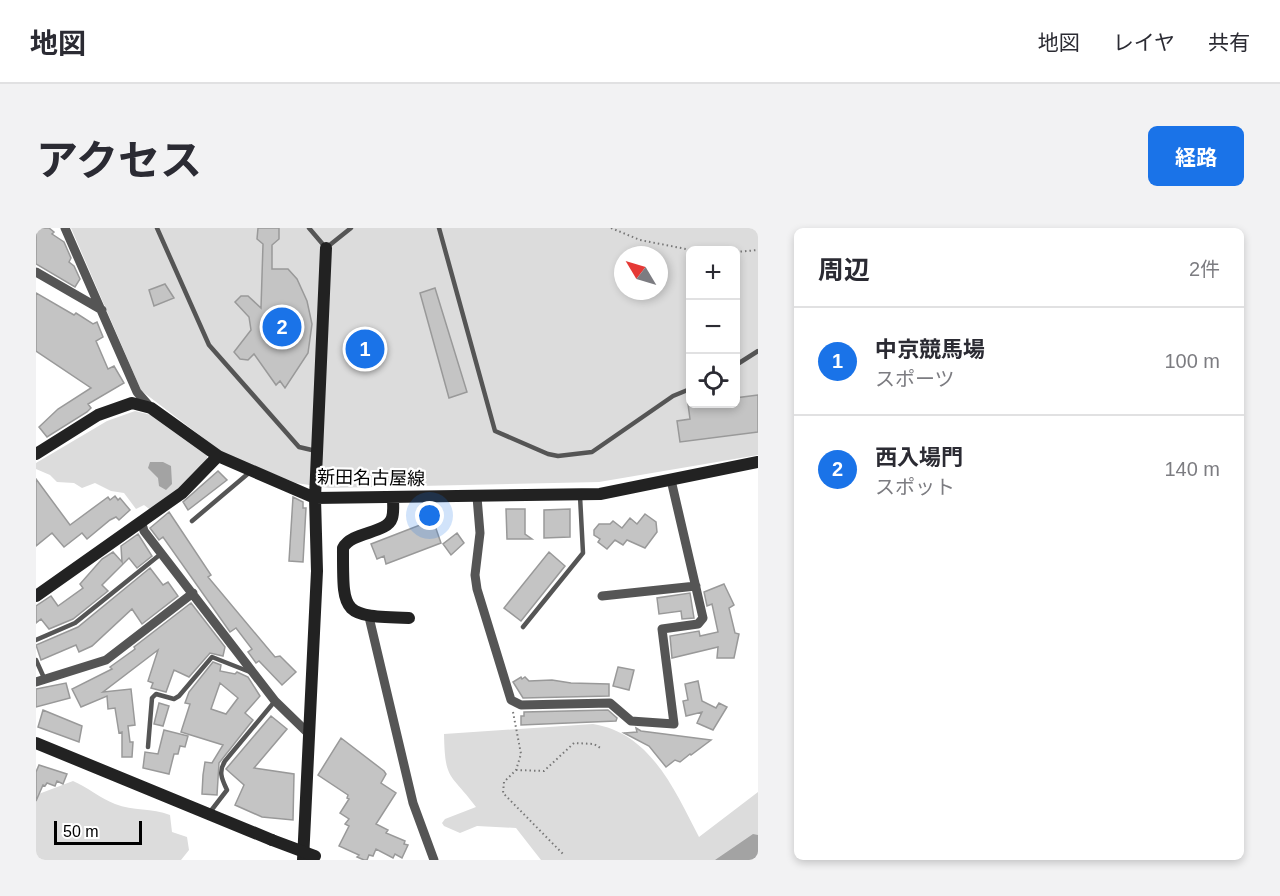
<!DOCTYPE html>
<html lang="ja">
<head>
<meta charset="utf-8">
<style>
  body { margin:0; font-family:Helvetica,"Noto Sans JP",sans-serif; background:#f2f2f3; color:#2b2b33 }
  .controls { position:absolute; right:18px; top:18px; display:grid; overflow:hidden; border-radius:9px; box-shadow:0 3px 9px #0003 }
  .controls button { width:54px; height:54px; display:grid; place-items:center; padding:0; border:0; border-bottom:2px solid #e1e1e2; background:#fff; color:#2b2b33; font:30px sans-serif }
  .compass { position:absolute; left:578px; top:18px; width:54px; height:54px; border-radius:50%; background:#fff; box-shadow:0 3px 9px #0003; rotate:308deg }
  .scale { position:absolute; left:18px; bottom:15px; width:88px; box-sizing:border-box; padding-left:6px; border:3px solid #000; border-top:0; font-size:16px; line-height:21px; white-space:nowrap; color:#000; -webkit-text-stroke:4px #fff; paint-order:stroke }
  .you { position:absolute; left:394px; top:288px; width:21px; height:21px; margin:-15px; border:4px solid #fff; border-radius:50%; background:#1a73e8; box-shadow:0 0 0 9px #1a73e833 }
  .badge { display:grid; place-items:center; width:39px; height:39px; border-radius:50%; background:#1a73e8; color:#fff; font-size:20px; font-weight:700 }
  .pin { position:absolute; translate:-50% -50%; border:3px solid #fff; box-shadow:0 2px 6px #0006 }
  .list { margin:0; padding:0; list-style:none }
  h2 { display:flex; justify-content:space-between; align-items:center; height:78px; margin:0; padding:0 24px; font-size:26px }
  h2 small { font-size:20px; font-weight:400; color:#7c7c81 }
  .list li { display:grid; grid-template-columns:39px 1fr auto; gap:18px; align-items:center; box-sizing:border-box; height:108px; padding:0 24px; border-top:2px solid #e1e1e2 }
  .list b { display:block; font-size:22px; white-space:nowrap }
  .list p { margin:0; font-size:20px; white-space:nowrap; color:#7c7c81 }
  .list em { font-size:20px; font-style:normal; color:#7c7c81 }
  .icon { flex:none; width:33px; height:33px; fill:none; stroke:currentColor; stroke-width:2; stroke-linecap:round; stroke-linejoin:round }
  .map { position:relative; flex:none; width:722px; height:632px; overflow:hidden; border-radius:9px }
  header { display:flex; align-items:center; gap:36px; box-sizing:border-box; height:84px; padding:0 30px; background:#fff; border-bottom:2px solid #e1e1e2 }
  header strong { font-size:28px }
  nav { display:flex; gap:33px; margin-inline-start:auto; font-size:21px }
  .intro { display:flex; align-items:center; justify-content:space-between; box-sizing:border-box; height:144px; padding:0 36px }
  h1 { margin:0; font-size:42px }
  .button { padding:15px 27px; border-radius:9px; background:#1a73e8; color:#fff; font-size:21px; font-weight:700 }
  main { display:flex; gap:36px; padding:0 36px }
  aside { flex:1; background:#fff; border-radius:9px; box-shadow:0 3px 9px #0003 }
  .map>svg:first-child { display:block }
</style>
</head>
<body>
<header>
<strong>地図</strong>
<nav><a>地図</a><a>レイヤ</a><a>共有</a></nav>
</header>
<div class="intro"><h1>アクセス</h1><a class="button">経路</a></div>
<main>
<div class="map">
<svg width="722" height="632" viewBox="0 0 722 632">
  <rect width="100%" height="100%" fill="#fff"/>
  <!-- green -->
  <path fill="#dcdcdc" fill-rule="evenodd" d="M35,0H722V227L563,254L293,260L260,255L187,225L111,167L105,162ZM654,22H700V176H654ZM587,27H623V63H587Z
    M99,183L123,189L171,227V234L159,248L116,283L108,277L100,281L88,265L75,263L59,255L46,260L38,255L21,254L14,247L0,241V235L71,193Z
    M557,496C615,505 639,563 663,609L722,564V632H505L480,600L441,598L424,605L408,598L406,595L409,591L440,579C414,544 409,554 408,506Z
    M37,553C51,559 64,570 79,576C97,583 116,580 134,587L136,604L151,609L153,622L145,632H0V567Z"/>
  <!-- water -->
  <path fill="#a3a3a3" d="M114,234H127L135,238L136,256L130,262L123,258L122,250L112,240Z
    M717,606L722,607V632H679Z"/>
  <!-- building -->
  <path fill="#c4c4c4" stroke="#999" stroke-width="1.5" fill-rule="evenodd" d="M0,0H13L18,4L16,6L28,14L35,30L33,34L38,38L44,51L39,59L0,36Z
    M222,0H243V11L236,17V41H252L261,51L271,73L276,96L272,125L249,160L244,153L240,157L218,126L212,132L204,131L198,124L215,102L213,89L199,74L205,68H212L225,80L227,16L221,11Z
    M129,56L138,70L118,78L113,62Z
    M399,60L431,164L413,170L384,65Z
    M0,65L38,87L40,85L57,96L61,94L67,109L60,113L72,141L78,138L88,155L52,176L55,180L51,184L11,209L3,199L22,181L55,160L0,123Z
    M722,167V204L644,214L641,193L654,191L652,176H699V170Z
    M182,243L191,252L152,282L147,274Z
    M0,251L34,297L72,269L74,272L79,268L82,272L84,270L94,282L83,292L80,289L74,292L51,311L46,305L28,319L16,305L0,318Z
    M257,269L267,274V280H270L267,334L253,333Z
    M470,281H489V306L496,311H471Z
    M534,281V309L508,310V282Z
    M133,284L175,347L172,349L239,429L244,428L260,444L246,457L223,433L220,435L212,424L216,421L200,400L194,404L127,309L123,312L114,300Z
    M609,286L620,294L621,304L609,320L591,312L587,317L579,312L571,321L562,314L564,311L558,307V302L563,296H574L577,293L586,300L594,290L601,296Z
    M397,292L405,315L350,336L348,328L341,331L335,316Z
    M421,305L428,315L415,327L407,316Z
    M102,306L116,328L101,340L93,330L66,357L72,363L37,391L13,401L5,391L0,395V378L15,368L22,378L47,360L44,356L66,331L77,324L86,334L85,318Z
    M513,324L529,338L485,393L468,380Z
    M114,340L127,357L132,354L142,368L106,396L96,381L56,418L43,424L40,417L5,432L0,417L42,399Z
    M688,356L698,377L693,380L699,405L703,406L698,430H681L682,419L636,430L634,408L663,403L664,408L682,404L676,376L671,378L668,364Z
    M654,365L658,390L646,391L645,383L623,386L621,370Z
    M155,375L189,419L187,428L174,425L153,449L138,442L130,464L115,460L117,455L112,453L122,422L67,464L95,461L99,497L92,498L94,514H97L96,529H86V504L83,505L79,480L72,481L71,468L45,479L36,461L76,441L74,439L99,421L98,419Z
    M177,434L185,437L184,443L199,446L201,444L212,449L224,468L209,485L217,492L183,535L181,567L166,566L167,547L169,534L176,535L187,517L145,504L154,476L149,475L153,464ZM184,455L202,470L190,486L175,481Z
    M582,439L598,442L593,462L577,458Z
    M485,449L486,451L489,449L493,453L516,452L535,455L573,456V468L487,470L477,454Z
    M662,453L666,473L680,480L683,475L691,479L677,502L661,495L666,484L650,488L647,473L652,472L649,456Z
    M30,455L34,470L0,479V461Z
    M123,475L133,478L127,498L118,496Z
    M7,482L46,498L43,514L2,499Z
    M572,482L581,490L580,493L485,497V488H488V484Z
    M235,488L251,501L218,540L258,546L257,592L226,589L199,577L208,557L190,541Z
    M600,500L605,503L675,512L655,527L654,526L644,534L639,532L630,539L613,518L588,505L601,504Z
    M128,502L152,508L149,519L144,518L142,526H138L133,546L107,540L109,524L122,526Z
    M305,510L348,543L350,546L345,555L360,565L340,596L352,602L350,605L369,613L368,616L372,617L366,630L359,626L357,630L340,621L337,628L333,627L331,632H328L321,629L323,627L303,618L313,598L309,596L313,591L304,585L313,571L311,570L312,567L282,547Z
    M3,537L31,546L27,556L21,553L19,558L11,555L9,558L7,557L0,573V544Z"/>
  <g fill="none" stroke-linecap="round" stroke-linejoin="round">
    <!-- path -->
    <path stroke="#777" stroke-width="2" stroke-dasharray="1.5 3" stroke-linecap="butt" d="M575,0L604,12L655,22
      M700,24L722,22
      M477,484L485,526L480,542L468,554L467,565L528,627
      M480,542L508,543L538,515L558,516L566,521"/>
    <!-- lane -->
    <path stroke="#555" stroke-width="4.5" d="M121,0L173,117L263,219L280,223
      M273,0L290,20L315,0
      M403,0L459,203L512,226L522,228L556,224L637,168L654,161
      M700,137L722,123
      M156,293L214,244
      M487,399L547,325L544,268
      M0,412L39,395L126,325
      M0,432L9,452
      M112,519L116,470L120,466L138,471L143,468L176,429L214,444
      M174,584L191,562C186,551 182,544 189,533L239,473"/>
    <!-- street -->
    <path stroke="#555" stroke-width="9" d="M29,0L101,164L115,180
      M0,44L66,82
      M441,269L444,305L439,347L441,361L475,472L485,477L574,475L595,493L638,496L626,401L662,396L667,390L635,252
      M106,296L108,303L239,473L273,506
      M566,368L660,358
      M333,389L377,575L398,632
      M0,454L70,432L157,365"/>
    <!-- secondary -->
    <path stroke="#222" stroke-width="12" d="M0,226L62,187L96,175L115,180L182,228L279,270L564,266L722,234
      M357,270C357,276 358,284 356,290C351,306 316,303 307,320C307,387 305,388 373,390
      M0,368L146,265L182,228
      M0,515L236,612
      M267,632L281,343L279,270L290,20"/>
    <!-- secondary-bridge -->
    <path stroke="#222" stroke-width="12" d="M236,612L279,628"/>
  </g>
  <g text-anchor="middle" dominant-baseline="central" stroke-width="4.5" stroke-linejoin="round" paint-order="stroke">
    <!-- street labels -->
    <g font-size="18" fill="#000" stroke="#fff">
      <text transform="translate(335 250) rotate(1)">新田名古屋線</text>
    </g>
  </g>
</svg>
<div class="controls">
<button>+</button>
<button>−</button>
<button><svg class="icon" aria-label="locate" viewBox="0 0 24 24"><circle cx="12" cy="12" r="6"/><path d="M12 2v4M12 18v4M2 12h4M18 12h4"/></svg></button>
</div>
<svg class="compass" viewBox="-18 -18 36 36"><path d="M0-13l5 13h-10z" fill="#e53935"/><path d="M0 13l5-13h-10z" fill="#7c7c81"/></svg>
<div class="scale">50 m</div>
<div class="you"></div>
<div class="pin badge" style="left:329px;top:121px">1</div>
<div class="pin badge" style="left:246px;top:99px">2</div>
</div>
<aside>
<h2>周辺<small>2件</small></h2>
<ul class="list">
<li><span class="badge">1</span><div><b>中京競馬場</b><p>スポーツ</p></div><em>100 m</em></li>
<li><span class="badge">2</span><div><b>西入場門</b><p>スポット</p></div><em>140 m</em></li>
</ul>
</aside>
</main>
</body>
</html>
